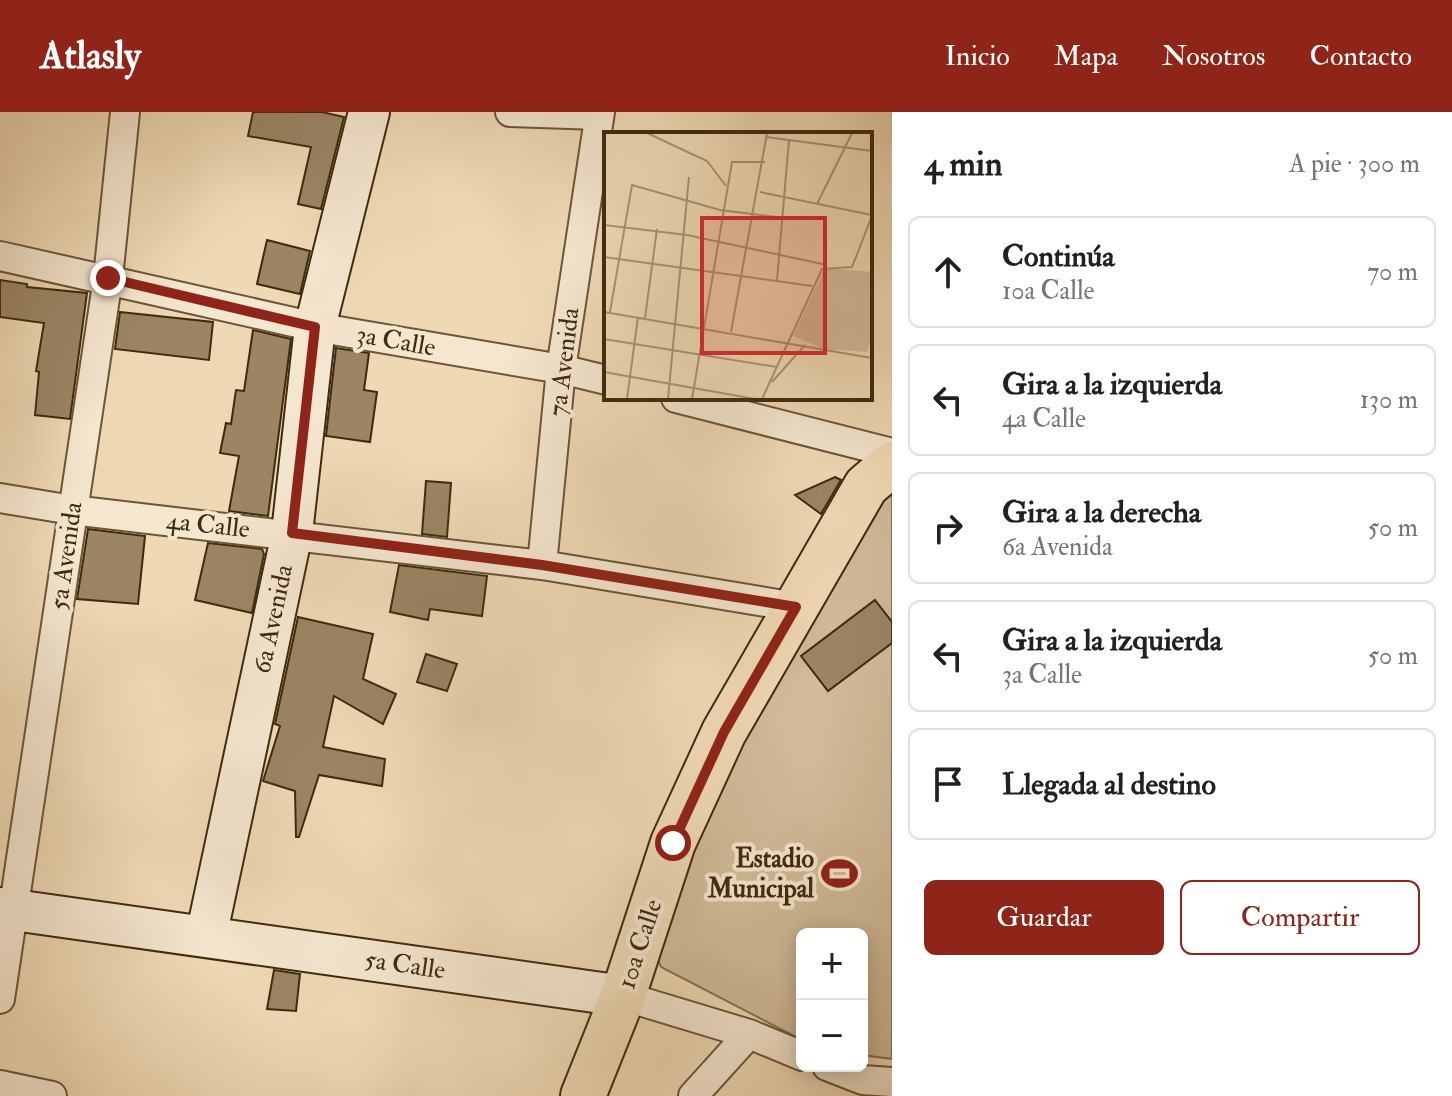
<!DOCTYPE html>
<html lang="es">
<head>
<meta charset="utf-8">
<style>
  body { margin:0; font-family:"IM FELL Double Pica",serif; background:#f6f6f6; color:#202124 }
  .controls { position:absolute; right:24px; bottom:24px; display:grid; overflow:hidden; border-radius:12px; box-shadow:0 4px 20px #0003 }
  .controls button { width:72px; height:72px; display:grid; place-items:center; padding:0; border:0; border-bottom:2px solid #e0e0e0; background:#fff; color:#202124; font:40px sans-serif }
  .stop { position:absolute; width:24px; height:24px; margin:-18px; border:6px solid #8f2418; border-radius:50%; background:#fff }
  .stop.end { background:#8f2418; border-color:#fff; box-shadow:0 2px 8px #0008 }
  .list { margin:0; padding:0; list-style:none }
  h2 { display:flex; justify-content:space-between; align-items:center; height:104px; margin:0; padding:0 32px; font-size:34px }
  h2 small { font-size:26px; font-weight:400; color:#757577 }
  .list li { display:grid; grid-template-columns:52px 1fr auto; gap:24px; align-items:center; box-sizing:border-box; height:112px; margin:0 16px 16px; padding:0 16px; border:2px solid #e0e0e0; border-radius:12px }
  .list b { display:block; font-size:30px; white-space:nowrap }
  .list p { margin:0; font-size:26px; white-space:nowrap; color:#757577 }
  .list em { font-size:26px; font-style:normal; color:#757577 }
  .actions { display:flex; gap:16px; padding:24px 32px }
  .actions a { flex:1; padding:18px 0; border:2px solid #8f2418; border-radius:12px; text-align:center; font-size:28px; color:#8f2418 }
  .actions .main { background:#8f2418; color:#fff }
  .icon { flex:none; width:44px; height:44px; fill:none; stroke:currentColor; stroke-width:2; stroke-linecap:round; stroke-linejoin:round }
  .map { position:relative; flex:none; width:892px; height:984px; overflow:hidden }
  header { display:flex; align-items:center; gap:48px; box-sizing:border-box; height:112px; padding:0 40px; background:#8f2418; color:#fff }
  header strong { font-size:38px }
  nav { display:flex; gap:44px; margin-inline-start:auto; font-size:28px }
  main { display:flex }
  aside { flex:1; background:#fff }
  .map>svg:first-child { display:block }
</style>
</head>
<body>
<header>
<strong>Atlasly</strong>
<nav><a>Inicio</a><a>Mapa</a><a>Nosotros</a><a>Contacto</a></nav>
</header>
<main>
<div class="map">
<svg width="892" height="984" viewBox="0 0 892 984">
  <rect width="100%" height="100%" fill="#efd9b5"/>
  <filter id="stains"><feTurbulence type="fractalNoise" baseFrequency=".0025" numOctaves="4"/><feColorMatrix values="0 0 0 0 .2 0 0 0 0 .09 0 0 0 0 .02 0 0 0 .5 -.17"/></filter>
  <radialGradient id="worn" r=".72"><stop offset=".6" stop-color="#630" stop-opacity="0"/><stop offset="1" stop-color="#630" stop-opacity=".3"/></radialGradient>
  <!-- green -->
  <path fill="#d1bb99" stroke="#887254" stroke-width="2" d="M892,365V947L862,943V822H802V928L661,855L655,840L709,680Z"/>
  <!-- building -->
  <path fill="#9b8565" stroke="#3f2a0f" stroke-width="2" d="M253,0H322L344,5L321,97L298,92L311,35L248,24Z
    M267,128L310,139L300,182L257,172Z
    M0,168L27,172V175L87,181L70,307L35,303L39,260L36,259L44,211L0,205Z
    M120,200L213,210L209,248L115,237Z
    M253,218L291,227L268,404L229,399L239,344L220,341L226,311L231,312L236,278L244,279Z
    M336,236L369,241L364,278L377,280L370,330L326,324Z
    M835,365L841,368L821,402L795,383Z
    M426,369L451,371L447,425L422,422Z
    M88,417L145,424L138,492L77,487Z
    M208,431L262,437L264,442L252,501L195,488Z
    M399,453L487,464L482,504L430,497L428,508L390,500Z
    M875,488L892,510V531L828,579L801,544Z
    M298,505L373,522L363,567L396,582L383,612L334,584L323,635L385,647L382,674L319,663L299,725H296L295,679L263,669L280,614L275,612Z
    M426,542L457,552L447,579L417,570Z
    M274,858L300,862L296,899L267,897Z"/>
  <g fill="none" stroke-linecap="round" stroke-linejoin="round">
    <defs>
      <path id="street" d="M510,0L599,3
        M0,144L315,215L561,257L606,268
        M676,286L892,341
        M0,386L72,398L542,453L796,495
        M542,453L561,257L600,0
        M623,884L749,922L802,944
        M0,887L108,166L125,0
        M827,954L863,968L892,970
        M0,973L52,984
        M693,984L749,922"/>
      <path id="secondary" d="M0,796L623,884
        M206,825L292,421L315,215L369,0"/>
      <path id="primary" d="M583,984L623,884L673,731L724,620L866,374L892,352"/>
    </defs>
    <!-- street casing -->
    <use href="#street" stroke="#6b5638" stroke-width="32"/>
    <!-- secondary casing -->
    <use href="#secondary" stroke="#3f2a0f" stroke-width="44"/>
    <!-- primary casing -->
    <use href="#primary" stroke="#3f2a0f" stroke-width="48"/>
    <!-- street -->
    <use href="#street" stroke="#f5e6cf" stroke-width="28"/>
    <!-- secondary -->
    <use href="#secondary" stroke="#f5e6cf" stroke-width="40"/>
    <!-- primary -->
    <use href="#primary" stroke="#efd9b5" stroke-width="44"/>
  </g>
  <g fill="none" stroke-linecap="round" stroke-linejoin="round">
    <!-- route -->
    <path stroke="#8f2418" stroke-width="10" d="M108,166L315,215L292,421L542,453L796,495L724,620L673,731"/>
  </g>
  <!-- icons -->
  <defs>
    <symbol id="stadium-bare" viewBox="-9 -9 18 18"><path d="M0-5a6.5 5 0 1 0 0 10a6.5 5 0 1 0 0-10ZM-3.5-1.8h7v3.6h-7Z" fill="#8f2418" stroke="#f5e6cf" stroke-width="2.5" paint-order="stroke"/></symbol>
  </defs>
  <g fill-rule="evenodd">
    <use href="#stadium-bare" x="814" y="736" width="51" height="51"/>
  </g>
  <g text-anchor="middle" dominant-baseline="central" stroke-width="8" stroke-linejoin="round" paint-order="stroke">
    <!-- street labels -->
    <g font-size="26" fill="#3f2a0f" stroke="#f5e6cf">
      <text transform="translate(396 229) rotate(10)">3a Calle</text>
      <text transform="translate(564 250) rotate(-83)">7a Avenida</text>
      <text transform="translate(208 413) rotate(6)">4a Calle</text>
      <text transform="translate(66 444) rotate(-82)">5a Avenida</text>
      <text transform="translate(273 507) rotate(-78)">6a Avenida</text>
      <text transform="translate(640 832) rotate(-72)">10a Calle</text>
      <text transform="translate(405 853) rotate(8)">5a Calle</text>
    </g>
    <!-- poi labels -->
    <g font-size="26" font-weight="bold" fill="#3f2a0f" stroke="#f5e6cf" text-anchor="end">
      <text x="814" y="747">Estadio<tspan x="814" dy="30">Municipal</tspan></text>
    </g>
  </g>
  <!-- overview -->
  <g transform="translate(604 20)">
    <rect width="268" height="268" fill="#efd9b5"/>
    <path d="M221,136L268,140V206L263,220L220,217L189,204Z" fill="#d1bb99"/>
    <path fill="none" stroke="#a99373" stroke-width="2" d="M43,1L103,29L122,54M162,5L268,19M156,60L268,83M213,72L248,1M0,93L83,103L223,133M0,125L208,154M173,148L185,8M0,180L268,226M6,180L28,53L116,78L181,86M41,186L53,97M127,200L163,1M0,207L173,235M0,240L151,267M168,250L201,213M23,267L34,185M64,267L85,45M88,267L128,30H161M158,267L218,137L248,135L268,84"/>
    <path fill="#d62828" fill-opacity="0.15" stroke="#d62828" stroke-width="4" d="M98,86H221V221H98Z"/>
    <rect width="268" height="268" fill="none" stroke="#3f2a0f" stroke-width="4"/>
  </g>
  <rect width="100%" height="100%" filter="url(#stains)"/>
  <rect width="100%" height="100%" fill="url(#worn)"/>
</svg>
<div class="controls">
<button>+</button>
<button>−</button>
</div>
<div class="stop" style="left:673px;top:731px"></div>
<div class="stop end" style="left:108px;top:166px"></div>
</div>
<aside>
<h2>4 min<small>A pie · 300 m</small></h2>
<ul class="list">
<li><svg class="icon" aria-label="ahead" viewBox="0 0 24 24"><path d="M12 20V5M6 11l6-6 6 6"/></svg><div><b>Continúa</b><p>10a Calle</p></div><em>70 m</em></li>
<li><svg class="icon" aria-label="left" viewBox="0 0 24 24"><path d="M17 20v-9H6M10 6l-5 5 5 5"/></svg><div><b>Gira a la izquierda</b><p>4a Calle</p></div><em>130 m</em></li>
<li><svg class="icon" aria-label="right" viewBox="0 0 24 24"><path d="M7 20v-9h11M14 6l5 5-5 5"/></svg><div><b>Gira a la derecha</b><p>6a Avenida</p></div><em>50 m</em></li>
<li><svg class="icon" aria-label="left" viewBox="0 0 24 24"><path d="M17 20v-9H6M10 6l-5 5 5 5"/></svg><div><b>Gira a la izquierda</b><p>3a Calle</p></div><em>50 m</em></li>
<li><svg class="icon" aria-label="arrive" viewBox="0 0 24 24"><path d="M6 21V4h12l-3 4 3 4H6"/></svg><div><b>Llegada al destino</b></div></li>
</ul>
<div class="actions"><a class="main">Guardar</a><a>Compartir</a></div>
</aside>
</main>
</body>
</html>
